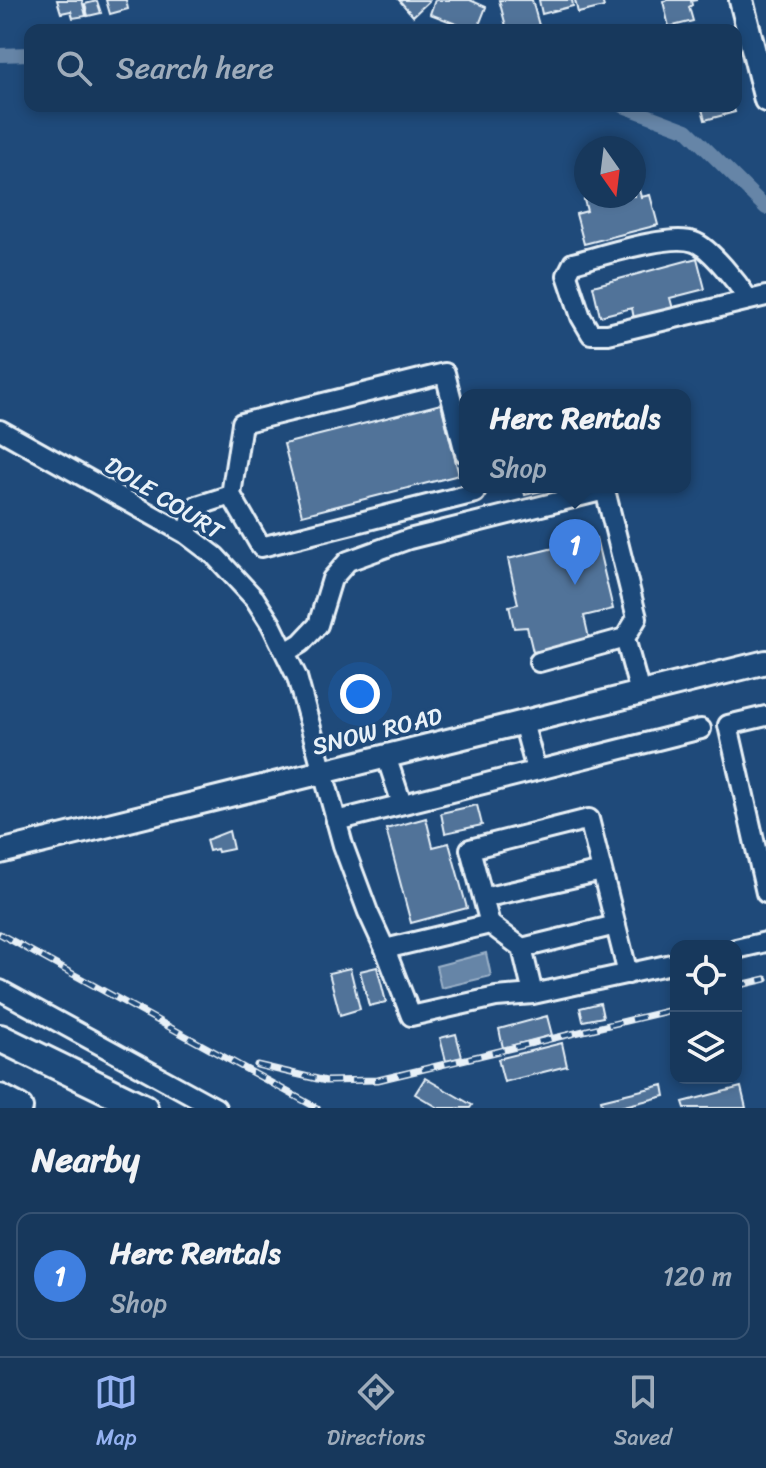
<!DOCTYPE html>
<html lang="en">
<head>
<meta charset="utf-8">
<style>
  body { margin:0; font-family:Sriracha,sans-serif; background:#244365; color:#f1f3f6 }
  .controls { position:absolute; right:24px; bottom:24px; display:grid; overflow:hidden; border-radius:16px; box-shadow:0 4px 12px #0003 }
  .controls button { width:72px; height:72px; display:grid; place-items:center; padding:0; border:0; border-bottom:2px solid #365272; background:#17385c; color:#f1f3f6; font:40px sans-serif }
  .compass { position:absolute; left:574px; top:136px; width:72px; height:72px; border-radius:50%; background:#17385c; box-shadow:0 4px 12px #0003; rotate:166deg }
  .you { position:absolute; left:360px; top:694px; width:28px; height:28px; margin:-20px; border:6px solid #fff; border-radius:50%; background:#1a73e8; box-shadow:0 0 0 12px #1a73e833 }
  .badge { display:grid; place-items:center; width:52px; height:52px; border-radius:50%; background:#95b2f1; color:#fff; font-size:26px; font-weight:700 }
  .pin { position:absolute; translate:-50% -66px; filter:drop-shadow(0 2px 4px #0008) }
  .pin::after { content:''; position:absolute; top:42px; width:28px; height:24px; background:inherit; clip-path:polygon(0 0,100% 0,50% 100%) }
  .popup { position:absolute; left:459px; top:389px; width:232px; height:104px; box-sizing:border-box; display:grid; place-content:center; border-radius:16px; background:#17385c; filter:drop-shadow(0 2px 6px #0005); font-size:26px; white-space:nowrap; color:#9eacbb }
  .popup b { font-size:30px; color:#f1f3f6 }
  .popup::after { content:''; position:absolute; left:50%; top:100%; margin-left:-16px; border:16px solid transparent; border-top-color:#17385c }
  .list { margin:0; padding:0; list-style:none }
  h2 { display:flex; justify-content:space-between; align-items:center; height:104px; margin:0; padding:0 32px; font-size:34px }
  h2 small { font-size:26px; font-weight:400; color:#9eacbb }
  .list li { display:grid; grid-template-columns:52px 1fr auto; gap:24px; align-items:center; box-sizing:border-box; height:128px; margin:0 16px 16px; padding:0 16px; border:2px solid #365272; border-radius:16px }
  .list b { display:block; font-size:30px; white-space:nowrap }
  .list p { margin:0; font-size:26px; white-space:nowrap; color:#9eacbb }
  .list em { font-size:26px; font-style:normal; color:#9eacbb }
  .icon { flex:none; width:44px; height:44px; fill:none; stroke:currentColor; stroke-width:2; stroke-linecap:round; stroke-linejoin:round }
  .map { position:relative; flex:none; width:766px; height:1108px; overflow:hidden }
  .search { position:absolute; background:#17385c; box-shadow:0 4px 12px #0003; left:24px; right:24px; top:24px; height:88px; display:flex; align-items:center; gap:20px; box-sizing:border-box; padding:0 28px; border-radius:16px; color:#9eacbb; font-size:30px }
  .sheet { height:248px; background:#17385c }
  nav { display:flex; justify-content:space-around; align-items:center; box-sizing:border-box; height:112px; border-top:2px solid #365272; background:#17385c; font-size:22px; color:#9eacbb }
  nav a { display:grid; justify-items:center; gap:4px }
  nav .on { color:#95b2f1 }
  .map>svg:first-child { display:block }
</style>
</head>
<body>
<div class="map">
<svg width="766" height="1108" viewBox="0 0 766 1108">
  <rect width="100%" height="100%" fill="#1f4a7a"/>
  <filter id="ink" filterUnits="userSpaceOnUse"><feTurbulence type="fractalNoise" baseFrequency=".0125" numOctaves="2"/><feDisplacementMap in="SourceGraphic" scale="16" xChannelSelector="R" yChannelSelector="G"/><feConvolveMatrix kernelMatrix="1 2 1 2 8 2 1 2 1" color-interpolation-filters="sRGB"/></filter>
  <g filter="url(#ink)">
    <!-- water -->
    <path fill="#6685a7" stroke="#9ab0c7" stroke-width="2" d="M486,953L491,976L441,988L436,966Z"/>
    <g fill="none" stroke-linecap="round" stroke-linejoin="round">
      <!-- canal -->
      <path stroke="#6685a7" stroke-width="14" d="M0,55L30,54
        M623,106L687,130L766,208"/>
    </g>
    <!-- building -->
    <path fill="#517399" stroke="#e8f1f8" stroke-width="2" d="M57,0H82L86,16L73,18L71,11L61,13Z
      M106,0H126L128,9L110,14Z
      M399,0H430L413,16Z
      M435,0H470L486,7L477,30H472L430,14Z
      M499,0H532L540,29L507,30Z
      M539,0H572L573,6L542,14Z
      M575,0H602L604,7L578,13Z
      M668,0H697L691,1L692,5L689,7L693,21L669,27L663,1Z
      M97,1L101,13L88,16L85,4Z
      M733,106L735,112L705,120L702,109L711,106Z
      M638,186L641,197L650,195L658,225L584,244L576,214L587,211L584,200L598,196H634V187Z
      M697,258L705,289L670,298L673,309L634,319L632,308L600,316L593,286Z
      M441,404L459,475L302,515L284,444Z
      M523,487H550V489L525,495Z
      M596,538L613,609L584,616L589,638L570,643L571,646L533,652L527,627L514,628L509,606L518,604L508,559Z
      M477,805L482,825L445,833L441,813Z
      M426,818L433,847L449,843L467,908L411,923L386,829Z
      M229,831L233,849L218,852L217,849L209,851L206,840Z
      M377,967L386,1002L369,1006L360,971Z
      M350,968L360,1009L340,1015L329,973Z
      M600,1003L603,1017L583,1021L580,1008Z
      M547,1016L552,1035L503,1048L499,1029Z
      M456,1034L462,1057L446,1061L440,1038Z
      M562,1043L567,1066L504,1082L498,1059Z
      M425,1078L472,1105L470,1108H439L415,1094Z
      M663,1085L665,1096L616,1108H603L601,1100Z
      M741,1087L746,1108H685L683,1102Z"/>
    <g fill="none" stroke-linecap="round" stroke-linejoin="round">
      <defs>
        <path id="minor" d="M749,300C739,285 710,247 694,242C669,233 601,256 573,263L567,275L581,317L591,334H608L766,296
          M0,430L186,534L215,556L255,599L271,624L297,677L343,845L368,912L385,949L490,924
          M465,453L445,373L242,423L231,495L261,547L475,493L474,487
          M186,534L197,506L231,495
          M286,652L301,643L318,625L332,579L348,561L409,539L605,490L637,618L625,638
          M539,662L625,638L640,693
          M766,716L728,725L766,893
          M523,722L536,770
          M386,756L402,804
          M336,821L701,729
          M483,898L602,871
          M522,948L616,925
          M385,949L411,1016L496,997L533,994L676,963
          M736,949L766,942
          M0,990L216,1108
          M533,994L522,948L490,924L470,849L589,819L628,974"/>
        <path id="major" d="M741,0L766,100
          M0,852L766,662"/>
        <path id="highway" d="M0,1038L144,1108
          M0,1098L19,1108"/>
      </defs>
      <!-- minor casing -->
      <use href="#minor" stroke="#e8f1f8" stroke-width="24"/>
      <!-- major casing -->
      <use href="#major" stroke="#e8f1f8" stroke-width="28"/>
      <!-- highway casing -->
      <use href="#highway" stroke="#e8f1f8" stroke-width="32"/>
      <!-- minor -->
      <use href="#minor" stroke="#1f4a7a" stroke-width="18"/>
      <!-- major -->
      <use href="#major" stroke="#1f4a7a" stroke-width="22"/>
      <!-- highway -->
      <use href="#highway" stroke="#1f4a7a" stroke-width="26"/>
      <defs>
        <path id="rail" d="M0,934L317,1108
          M736,986L766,979
          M257,1065L326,1081L378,1080L676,1009"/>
      </defs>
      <!-- rail casing -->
      <use href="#rail" stroke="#e8f1f8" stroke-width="7"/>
      <!-- rail -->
      <use href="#rail" stroke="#1f4a7a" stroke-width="4" stroke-dasharray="12" stroke-linecap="butt"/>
    </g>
  </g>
  <g text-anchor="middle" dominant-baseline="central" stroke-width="7" stroke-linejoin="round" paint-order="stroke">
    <!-- street labels -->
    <g font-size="24" fill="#e8f1f8" stroke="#1f4a7a">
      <text transform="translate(164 498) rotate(32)">DOLE COURT</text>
      <text transform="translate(377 731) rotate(-14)">SNOW ROAD</text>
    </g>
  </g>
</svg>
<div class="controls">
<button><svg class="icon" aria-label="locate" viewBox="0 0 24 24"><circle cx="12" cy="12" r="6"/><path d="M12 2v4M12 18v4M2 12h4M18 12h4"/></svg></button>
<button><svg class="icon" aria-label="layers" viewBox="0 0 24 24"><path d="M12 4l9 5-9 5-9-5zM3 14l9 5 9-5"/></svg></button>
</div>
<svg class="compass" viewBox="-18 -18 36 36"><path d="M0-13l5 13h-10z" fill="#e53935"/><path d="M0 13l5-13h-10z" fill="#9eacbb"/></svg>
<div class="you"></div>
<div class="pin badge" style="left:575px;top:585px;background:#3f7fe0">1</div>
<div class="popup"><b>Herc Rentals</b>Shop</div>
<div class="search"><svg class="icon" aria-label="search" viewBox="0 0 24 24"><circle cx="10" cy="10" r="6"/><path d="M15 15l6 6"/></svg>Search here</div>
</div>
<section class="sheet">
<h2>Nearby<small></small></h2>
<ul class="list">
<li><span class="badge" style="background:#3f7fe0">1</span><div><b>Herc Rentals</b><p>Shop</p></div><em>120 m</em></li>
</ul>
</section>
<nav>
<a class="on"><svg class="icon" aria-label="map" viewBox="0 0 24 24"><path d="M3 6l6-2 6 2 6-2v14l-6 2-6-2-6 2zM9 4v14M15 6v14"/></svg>Map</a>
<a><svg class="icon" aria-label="directions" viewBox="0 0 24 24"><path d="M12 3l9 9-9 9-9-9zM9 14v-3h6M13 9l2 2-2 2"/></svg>Directions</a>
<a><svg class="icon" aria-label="saved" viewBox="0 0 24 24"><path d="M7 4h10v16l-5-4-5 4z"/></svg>Saved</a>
</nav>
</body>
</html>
